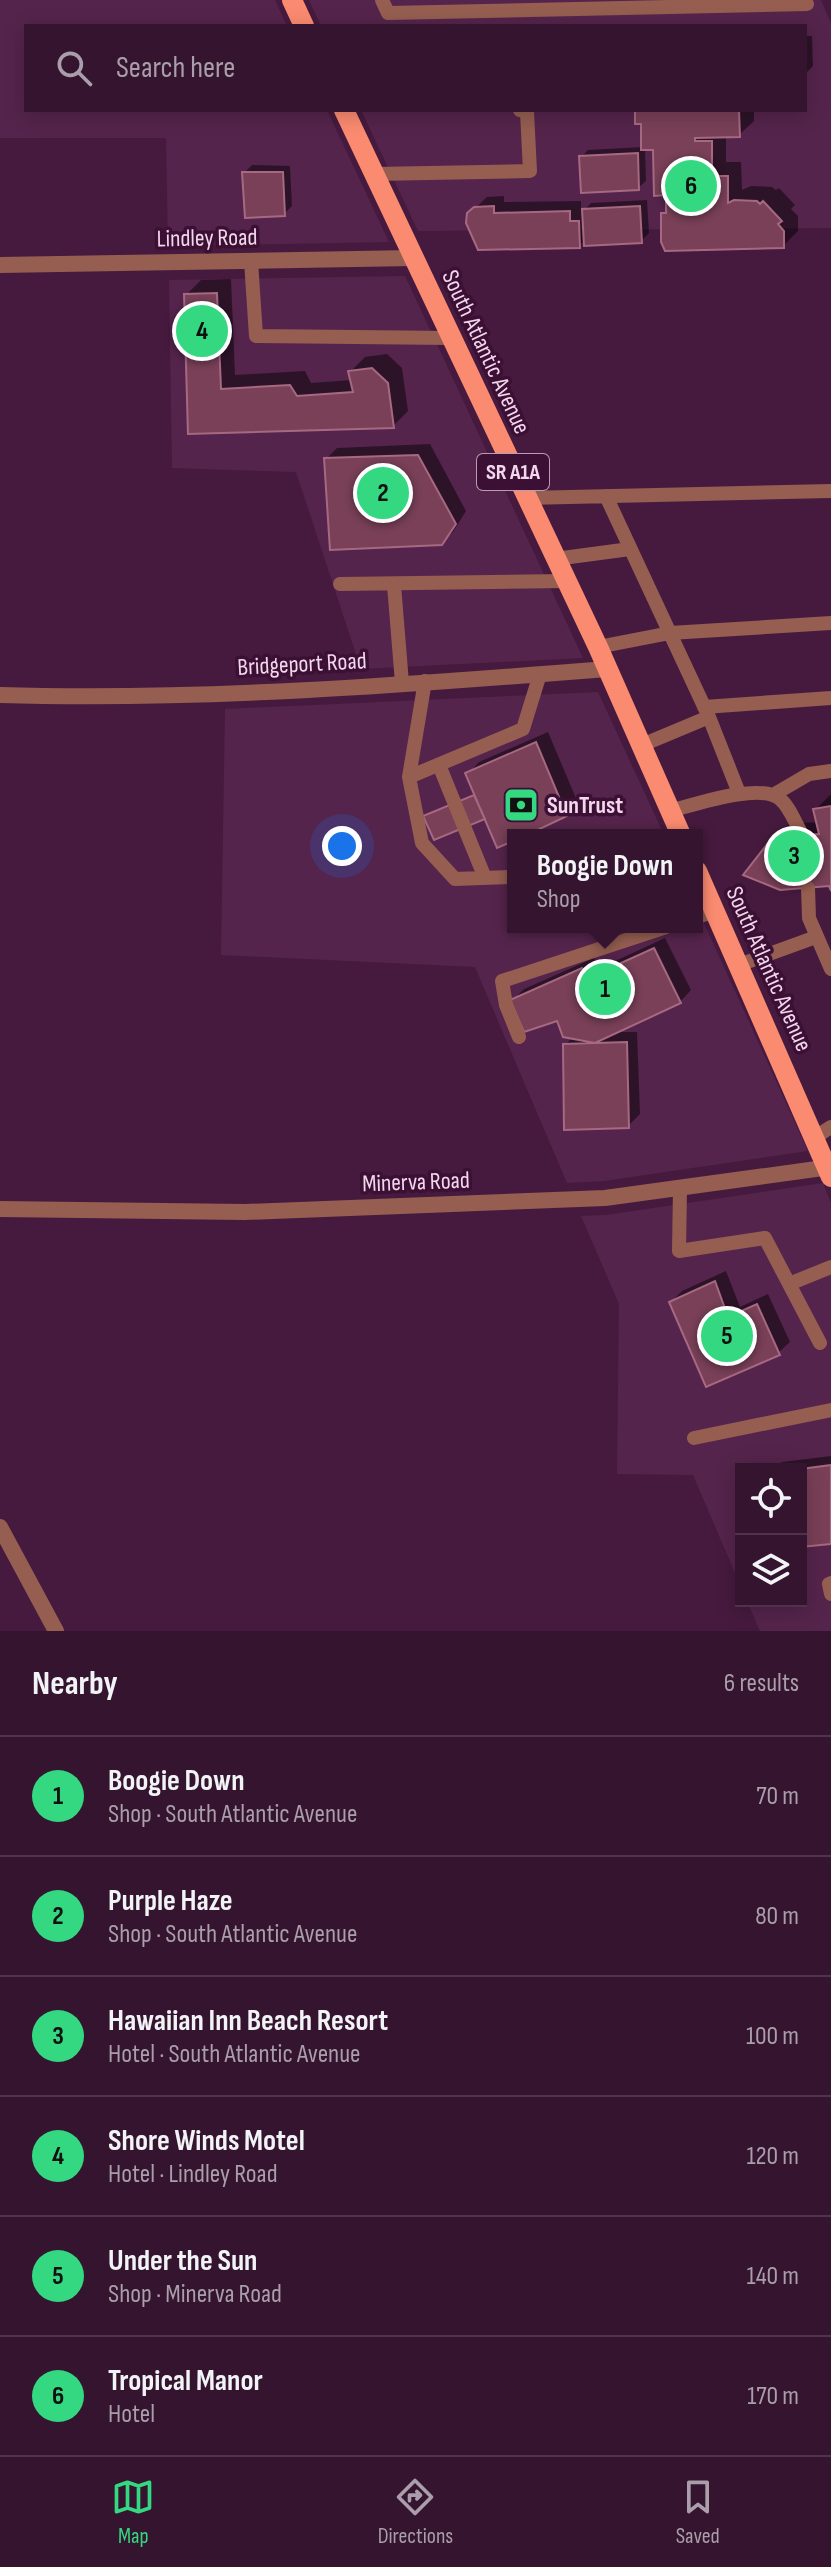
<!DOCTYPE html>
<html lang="en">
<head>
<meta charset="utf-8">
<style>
  body { margin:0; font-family:"Sofia Sans Condensed",sans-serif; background:#3c1d36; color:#f1f3f6 }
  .controls { position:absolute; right:24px; bottom:24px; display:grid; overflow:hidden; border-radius:0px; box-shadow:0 4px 20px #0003 }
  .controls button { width:72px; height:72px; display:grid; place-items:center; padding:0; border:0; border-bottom:2px solid #4e334a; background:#34142e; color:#f1f3f6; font:40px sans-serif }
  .you { position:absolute; left:342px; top:846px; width:28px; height:28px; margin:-20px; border:6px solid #fff; border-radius:50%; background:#1a73e8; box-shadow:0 0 0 12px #1a73e833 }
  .badge { display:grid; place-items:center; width:52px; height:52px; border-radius:50%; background:#33d881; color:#111; font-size:26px; font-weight:700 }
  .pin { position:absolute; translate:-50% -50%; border:4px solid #fff; box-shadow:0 2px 8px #0006 }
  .popup { position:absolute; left:507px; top:829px; width:196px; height:104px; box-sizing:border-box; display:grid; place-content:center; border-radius:0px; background:#34142e; filter:drop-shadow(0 2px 6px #0005); font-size:26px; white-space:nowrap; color:#a99eaa }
  .popup b { font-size:30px; color:#f1f3f6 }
  .popup::after { content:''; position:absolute; left:50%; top:100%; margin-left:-16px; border:16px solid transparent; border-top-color:#34142e }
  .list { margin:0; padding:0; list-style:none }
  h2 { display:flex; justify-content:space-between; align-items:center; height:104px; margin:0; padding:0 32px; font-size:34px }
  h2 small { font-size:26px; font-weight:400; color:#a99eaa }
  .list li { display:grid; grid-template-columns:52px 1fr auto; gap:24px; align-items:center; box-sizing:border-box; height:120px; padding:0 32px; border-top:2px solid #4e334a }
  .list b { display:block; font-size:30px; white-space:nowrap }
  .list p { margin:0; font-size:26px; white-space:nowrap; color:#a99eaa }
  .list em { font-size:26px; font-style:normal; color:#a99eaa }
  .icon { flex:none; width:44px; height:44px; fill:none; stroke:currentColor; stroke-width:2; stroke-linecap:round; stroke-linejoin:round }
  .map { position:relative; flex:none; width:831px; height:1631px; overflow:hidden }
  .search { position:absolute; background:#34142e; box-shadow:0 4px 20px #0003; left:24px; right:24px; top:24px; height:88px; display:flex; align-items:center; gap:20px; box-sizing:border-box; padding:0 28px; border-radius:0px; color:#a99eaa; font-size:30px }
  .sheet { height:824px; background:#34142e }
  nav { display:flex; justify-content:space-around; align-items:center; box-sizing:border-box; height:112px; border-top:2px solid #4e334a; background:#34142e; font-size:22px; color:#a99eaa }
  nav a { display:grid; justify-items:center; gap:4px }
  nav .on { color:#33d881 }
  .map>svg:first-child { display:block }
</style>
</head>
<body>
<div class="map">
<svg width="831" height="1631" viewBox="0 0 831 1631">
  <rect width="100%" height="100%" fill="#461a3e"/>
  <!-- built -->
  <path fill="#55244c" d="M0,0H275L287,26H26V110H327L389,242L168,246L166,138H0Z
    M309,0H821L831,23V228L418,231L361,110H805V26H321Z
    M405,276L583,658L361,669L296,472L172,468L169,280Z
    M598,692L664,835H513V927H697V908L808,1151L604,1181L567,1183L475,967L221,955L225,709Z
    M823,1183L831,1203V1631H760L747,1601H801V1469H741V1587L693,1475L617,1474L619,1304L581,1216L606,1215Z"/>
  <!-- shadow -->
  <path fill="#0007" d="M805,36H812L813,66L805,74Z
    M638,110H754V121L739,135L726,136V162H741L742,190L751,186L772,187L776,190L779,188L795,205L791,209L798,216V231L783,246L663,214L668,209V193L655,148H645L646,181L638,188L581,157L588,150L643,147V122Z
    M252,165L290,166L292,206L284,214L244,173Z
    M504,196V202L581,201V213L591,203L647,200L649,233L641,241L585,240L579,246L469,214L487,197Z
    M231,279L235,375L305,371L311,383L352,380L350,372L365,357L387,354L402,368L408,411L393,426L190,432L186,295L201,280Z
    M430,444L466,511L453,532L442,543L326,459L337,448Z
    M548,732L578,803L566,815L522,835H513V839L486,816H426L476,793L468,774L479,762Z
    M830,795H831V886L773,840L789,824L818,822L815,810Z
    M665,938L691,990L680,1002L613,1032H637L640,1114L628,1126L565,1045L573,1037L558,1019L513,1000L524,989L594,958L600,968Z
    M726,1271L740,1307L768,1294L790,1342L778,1353L671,1302L682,1291Z
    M831,1456V1542L801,1545V1469H775L782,1462Z"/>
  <!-- building -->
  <path fill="#794058" stroke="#a66981" stroke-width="2" d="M635,110H739L740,137L695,138V141H712V176H728V203L734,200L757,201L760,204L763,201L782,221L778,224L784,231V248L665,251L661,242V213H666V195L654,196L653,150H641V124H635Z
    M638,153L639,190L581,193L579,156Z
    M242,172H283L285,216L245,218Z
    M494,206V213L570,211V221H579L580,248L478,250L466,223L467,213L474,207Z
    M640,206L642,243L584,246L582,209Z
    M217,293L221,389L290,385L297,396L353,392L348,371L372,368L388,383L394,428L188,434L184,294Z
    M418,455L456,524L442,545L330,550L324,458Z
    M536,742L567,816L527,835H513V841L497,848L465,773Z
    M474,795L485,819L434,840L423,816Z
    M831,806V891L829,886L780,890L743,875L772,838L819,834L813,809Z
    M654,948L681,1003L595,1043L563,1037L557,1021L524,1032L510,1000L582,968L588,978Z
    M627,1042L629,1128L564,1130L563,1044Z
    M715,1281L728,1317L757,1304L780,1355L706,1387L669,1302Z
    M831,1465V1544L801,1547V1469Z"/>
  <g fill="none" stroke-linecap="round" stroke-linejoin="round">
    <!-- service -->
    <path stroke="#955e51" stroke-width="14" d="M382,0L388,13L807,4
      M374,174L530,171L527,112L520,110
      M251,261L256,336L451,338
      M606,496L709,717L739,793
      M526,498L831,491
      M555,559L630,549
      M340,584L566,581
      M394,585L402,683
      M598,647L670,633L831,623
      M704,707L831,698
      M642,745L709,717
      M439,765L485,878
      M409,777L425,681
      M773,795L809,774L831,771
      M670,811C694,805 760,782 780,799C790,807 796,825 803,836
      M513,877L455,879L422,843L409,777L523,729L540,674
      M808,888L809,918L831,969
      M697,917L715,911
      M739,965L816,937
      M519,1037L506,1005L502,981L666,927
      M814,1138L831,1127
      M680,1187L679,1251L765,1238L820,1343
      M789,1284L831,1267
      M694,1438L831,1410
      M831,1583L829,1584L831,1594"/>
    <!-- minor -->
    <path stroke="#955e51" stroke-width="16" d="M0,265L414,258
      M0,695C202,701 406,685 607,669
      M0,1209L245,1212L605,1198L831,1167
      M0,1527L56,1631"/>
    <!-- primary -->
    <path stroke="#fb8b70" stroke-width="20" d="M292,0L304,26
      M344,110L598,647L681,835
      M697,871L831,1177"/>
  </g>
  <!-- icons -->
  <defs>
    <symbol id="bank-square" viewBox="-11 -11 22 22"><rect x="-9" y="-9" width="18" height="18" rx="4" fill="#33d881" stroke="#3b1034"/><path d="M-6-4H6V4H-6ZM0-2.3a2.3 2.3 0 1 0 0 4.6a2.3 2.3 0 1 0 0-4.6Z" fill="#111"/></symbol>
  </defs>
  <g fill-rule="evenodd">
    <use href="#bank-square" x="501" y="785" width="40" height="40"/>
  </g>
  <g text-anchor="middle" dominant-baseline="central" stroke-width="7" stroke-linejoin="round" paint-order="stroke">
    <!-- shield labels -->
    <rect fill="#3b1034" stroke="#bc9bb5" stroke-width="2" x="477" y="454" width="72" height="36" rx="6"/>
    <g font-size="22" font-weight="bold" fill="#f3d7ec">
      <text x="513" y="472">SR A1A</text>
    </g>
    <!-- street labels -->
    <g font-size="24" fill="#f3d7ec" stroke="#3b1034">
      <text transform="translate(207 238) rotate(-1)">Lindley Road</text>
      <text transform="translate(486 352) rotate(65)">South Atlantic Avenue</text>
      <text transform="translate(302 664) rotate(-3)">Bridgeport Road</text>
      <text transform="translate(769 969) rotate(66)">South Atlantic Avenue</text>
      <text transform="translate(416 1182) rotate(-2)">Minerva Road</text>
    </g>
    <!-- poi labels -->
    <g font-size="24" font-weight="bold" fill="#f3d7ec" stroke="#3b1034" text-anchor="start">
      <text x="547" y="805">SunTrust</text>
    </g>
  </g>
</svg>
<div class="controls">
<button><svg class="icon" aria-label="locate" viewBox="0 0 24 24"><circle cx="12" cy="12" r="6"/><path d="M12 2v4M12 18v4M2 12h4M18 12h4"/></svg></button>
<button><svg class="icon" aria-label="layers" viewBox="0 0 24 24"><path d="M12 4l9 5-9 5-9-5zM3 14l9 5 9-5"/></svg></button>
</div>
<div class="you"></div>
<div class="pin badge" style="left:605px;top:989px">1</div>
<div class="popup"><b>Boogie Down</b>Shop</div>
<div class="pin badge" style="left:383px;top:493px">2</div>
<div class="pin badge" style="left:794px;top:856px">3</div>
<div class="pin badge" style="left:202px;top:331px">4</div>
<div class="pin badge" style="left:727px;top:1336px">5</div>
<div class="pin badge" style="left:691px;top:186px">6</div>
<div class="search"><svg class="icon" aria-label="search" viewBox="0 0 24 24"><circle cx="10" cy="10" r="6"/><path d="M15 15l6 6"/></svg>Search here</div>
</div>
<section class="sheet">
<h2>Nearby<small>6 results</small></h2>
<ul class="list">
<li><span class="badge">1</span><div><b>Boogie Down</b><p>Shop · South Atlantic Avenue</p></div><em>70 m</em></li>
<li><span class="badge">2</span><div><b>Purple Haze</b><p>Shop · South Atlantic Avenue</p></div><em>80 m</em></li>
<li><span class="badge">3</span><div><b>Hawaiian Inn Beach Resort</b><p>Hotel · South Atlantic Avenue</p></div><em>100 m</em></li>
<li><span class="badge">4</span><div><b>Shore Winds Motel</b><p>Hotel · Lindley Road</p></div><em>120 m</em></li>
<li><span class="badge">5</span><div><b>Under the Sun</b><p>Shop · Minerva Road</p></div><em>140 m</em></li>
<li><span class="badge">6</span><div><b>Tropical Manor</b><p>Hotel</p></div><em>170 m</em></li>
</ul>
</section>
<nav>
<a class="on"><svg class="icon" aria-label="map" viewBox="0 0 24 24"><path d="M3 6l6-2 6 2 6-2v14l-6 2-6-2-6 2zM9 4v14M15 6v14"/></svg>Map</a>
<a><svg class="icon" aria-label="directions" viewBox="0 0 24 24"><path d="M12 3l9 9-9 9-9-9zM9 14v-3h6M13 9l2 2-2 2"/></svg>Directions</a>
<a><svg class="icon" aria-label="saved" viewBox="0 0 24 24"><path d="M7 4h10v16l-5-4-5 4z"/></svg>Saved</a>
</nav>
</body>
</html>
